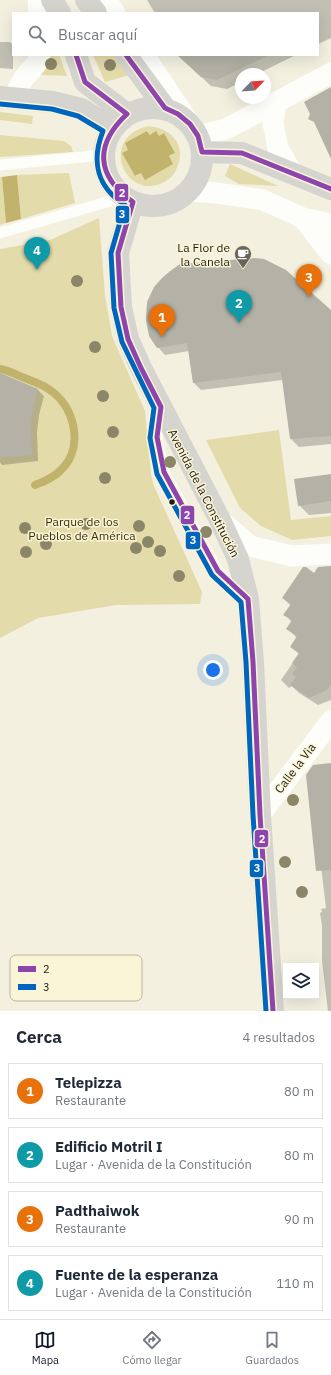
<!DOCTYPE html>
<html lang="es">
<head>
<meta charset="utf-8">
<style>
  body { margin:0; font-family:"IBM Plex Sans",sans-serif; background:#f2f2f3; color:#1f2937 }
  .controls { position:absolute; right:12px; bottom:12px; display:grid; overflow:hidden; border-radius:0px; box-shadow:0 4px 16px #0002 }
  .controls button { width:36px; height:36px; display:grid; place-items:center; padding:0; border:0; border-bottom:1px solid #e0e1e3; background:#fff; color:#1f2937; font:20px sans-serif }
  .compass { position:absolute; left:235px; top:68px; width:36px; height:36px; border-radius:50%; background:#fff; box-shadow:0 4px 16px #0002; rotate:65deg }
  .you { position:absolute; left:213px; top:670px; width:14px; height:14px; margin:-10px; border:3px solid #fff; border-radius:50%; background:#1a73e8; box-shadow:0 0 0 6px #1a73e833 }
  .badge { display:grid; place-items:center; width:26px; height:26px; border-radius:50%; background:#111827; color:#fff; font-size:13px; font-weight:700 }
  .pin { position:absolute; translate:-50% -33px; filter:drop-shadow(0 1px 2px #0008) }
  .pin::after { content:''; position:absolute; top:21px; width:14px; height:12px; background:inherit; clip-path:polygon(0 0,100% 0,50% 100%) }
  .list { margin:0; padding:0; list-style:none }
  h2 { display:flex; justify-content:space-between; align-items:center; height:52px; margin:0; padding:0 16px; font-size:17px }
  h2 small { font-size:13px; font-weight:400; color:#747a83 }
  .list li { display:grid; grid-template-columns:26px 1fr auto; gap:12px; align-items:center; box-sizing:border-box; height:56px; margin:0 8px 8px; padding:0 8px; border:1px solid #e0e1e3; border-radius:0px }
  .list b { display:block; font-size:15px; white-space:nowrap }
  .list p { margin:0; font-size:13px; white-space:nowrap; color:#747a83 }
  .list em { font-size:13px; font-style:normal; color:#747a83 }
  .icon { flex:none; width:22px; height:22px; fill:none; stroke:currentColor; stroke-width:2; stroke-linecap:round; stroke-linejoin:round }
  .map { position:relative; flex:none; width:331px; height:1011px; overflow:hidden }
  .search { position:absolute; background:#fff; box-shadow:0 4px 16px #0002; left:12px; right:12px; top:12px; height:44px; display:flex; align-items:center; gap:10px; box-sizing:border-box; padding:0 14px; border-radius:0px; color:#747a83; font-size:15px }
  .sheet { height:308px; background:#fff }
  nav { display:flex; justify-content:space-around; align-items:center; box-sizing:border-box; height:56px; border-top:1px solid #e0e1e3; background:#fff; font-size:11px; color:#747a83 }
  nav a { display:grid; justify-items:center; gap:2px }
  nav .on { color:#111827 }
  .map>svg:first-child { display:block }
</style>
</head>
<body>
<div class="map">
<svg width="331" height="1011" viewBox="0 0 331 1011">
  <rect width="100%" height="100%" fill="#f3f0e0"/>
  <!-- green -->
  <path fill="#e4dbab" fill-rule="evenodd" d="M46,55H59L67,76L40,75Z
    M93,55H116L130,75L105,82Z
    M0,112L33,116L32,124L0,120Z
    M148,126C172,128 188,146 176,170C173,177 167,181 160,184C124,198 99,138 148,126ZM148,131L150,135L159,136L175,153L136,176L123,153L129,150Z
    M0,135L64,141L71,146L73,152L0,157Z
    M230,164L278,186L239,184L225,176Z
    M69,173L75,203L21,219L17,175Z
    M0,177H2L6,223L0,225Z
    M99,218L105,295L112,336L145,411L151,475L154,486L202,592L200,604L116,605L38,618L0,638V249L50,240Z
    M279,430L291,520L331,516V536L292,540L261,526L240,508L206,440Z"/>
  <!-- water -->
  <path fill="#c1b36c" d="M147,131L150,135L156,131L159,136L164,133L175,153L169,156L173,164L145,180L141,173L135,176L122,153L128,150L125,143Z
    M17,175L21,219L6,223L2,177Z"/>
  <!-- shadow -->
  <path fill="#0003" d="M147,0H331V38L318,44V13H155Z
    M0,42H10L13,45V69L0,68Z
    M181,55H296L257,74H241V82L227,89L211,86L195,71Z
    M331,312V444L299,447L291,439L283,380L201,390L193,382L189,351L165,355L158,347Z
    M0,382L37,389L44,396L39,415L37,432L38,461L2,465L0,462Z
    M331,475V513L309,515L299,505Z
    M331,568V700L318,705L299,693L292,686L289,688L281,680L299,654L291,647L297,638L287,628L292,622L285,615L291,606L283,598L314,574Z
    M331,764V1011H328L322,961V926L320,913L322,912L321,909L326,908L319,850Z"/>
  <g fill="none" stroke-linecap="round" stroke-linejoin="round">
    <!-- stream -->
    <path stroke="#c1b36c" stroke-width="8" d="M0,369C7,370 15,374 22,377C32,381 42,384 50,390C74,406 84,445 63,468C55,477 46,481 35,485"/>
  </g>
  <!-- building -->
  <path fill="#b4b2a6" d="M177,55H269L217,80L201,77Z
    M331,87V159L314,122L308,119L310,114L304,102Z
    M255,258L264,259L286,270L331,310V436L290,439L281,372L193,383L187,343L157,348L149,336L146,320L147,302L154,287L162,278L169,272L180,264Z
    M0,373L38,389L33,408L31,425L32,455L0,458Z
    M331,474V501L298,506L294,479Z
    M331,566V684L327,690L309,698L290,685L296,677L292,674L297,667L292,663L299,653L290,647L297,636L286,629L292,620L283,615L291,604L282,598L303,567H306L314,573L318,567Z
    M331,763V870L316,871L306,775L313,765Z"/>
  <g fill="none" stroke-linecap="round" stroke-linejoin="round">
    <!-- service -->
    <path stroke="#fdfdfa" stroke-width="11" d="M0,165L103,155
      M0,233L124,197
      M160,411L157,437L164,472L218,571L244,596"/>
    <!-- minor -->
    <path stroke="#fdfdfa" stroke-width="21" d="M38,0L39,13
      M106,0L115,13
      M144,55L190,124
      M13,98L24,78L37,63L40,55
      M276,102L273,123L278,148L292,173
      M198,136L226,129L331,73
      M188,191L217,193L263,200L303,218L331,224
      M303,218L331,254
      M220,520L250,546L292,556L331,554
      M260,815L331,721"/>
    <!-- secondary -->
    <path stroke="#d6d4cf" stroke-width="22" d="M52,0L60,13
      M86,0L96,13
      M76,55L85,82L127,114
      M126,55L165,108
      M0,97L53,102L81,109L112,128
      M104 157a49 49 0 1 1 98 0a49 49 0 1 1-98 0Z
      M202,152L242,153L331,189
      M133,202L118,253L121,307L128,339L141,368L220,520L238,559L248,599L253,662L260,815L273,1011"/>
    <defs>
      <path id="bus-1" d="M76,55L85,82L127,114C94,145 96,176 133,202L118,253L121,307L128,339L141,368L161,407L157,437L164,472L218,571L248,599L253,662L260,815L273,1011
        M126,55L165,108L178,114L190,124L198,136L202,152L242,153L331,189"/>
      <path id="bus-2" d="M0,104L52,109L78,116L103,131C91,161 97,187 125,205L111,253L114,308L122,342L154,408L150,438L157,474L212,575L241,602L246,662L253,815L266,1011"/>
    </defs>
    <!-- bus-1 casing -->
    <use href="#bus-1" stroke="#fbf5d8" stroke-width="8"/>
    <!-- bus-2 casing -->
    <use href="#bus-2" stroke="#fbf5d8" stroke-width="8"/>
    <!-- bus-1 -->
    <use href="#bus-1" stroke="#8e44ad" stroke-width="5"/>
    <!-- bus-2 -->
    <use href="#bus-2" stroke="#0065bd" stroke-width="5"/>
  </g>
  <!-- trees -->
  <g fill="#8c8668">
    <circle cx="51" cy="64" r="6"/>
    <circle cx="110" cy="65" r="6"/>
    <circle cx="77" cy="281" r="6"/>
    <circle cx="95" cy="347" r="6"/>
    <circle cx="103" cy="396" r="6"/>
    <circle cx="113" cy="432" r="6"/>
    <circle cx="170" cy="462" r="6"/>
    <circle cx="105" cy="478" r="6"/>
    <circle cx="86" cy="524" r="6"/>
    <circle cx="139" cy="526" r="6"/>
    <circle cx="25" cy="528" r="6"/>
    <circle cx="206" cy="532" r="6"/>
    <circle cx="148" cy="542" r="6"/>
    <circle cx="46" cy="544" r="6"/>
    <circle cx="136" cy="548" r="6"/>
    <circle cx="160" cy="551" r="6"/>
    <circle cx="26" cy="552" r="6"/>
    <circle cx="179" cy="576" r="6"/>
    <circle cx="293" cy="800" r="6"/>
    <circle cx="285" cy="862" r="6"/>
    <circle cx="302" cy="892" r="6"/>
  </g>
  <!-- icons -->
  <defs>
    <symbol id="cafe-pin" viewBox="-11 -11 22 30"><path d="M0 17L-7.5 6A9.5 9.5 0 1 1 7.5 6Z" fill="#696659" stroke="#fbf5d8"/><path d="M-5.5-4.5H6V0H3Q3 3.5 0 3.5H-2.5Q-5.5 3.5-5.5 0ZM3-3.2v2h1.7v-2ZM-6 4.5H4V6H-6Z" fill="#fff"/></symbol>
  </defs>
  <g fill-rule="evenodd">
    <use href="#cafe-pin" x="233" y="244" width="20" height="27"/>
  </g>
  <!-- markers -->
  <circle fill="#1e1c11" stroke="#fbf5d8" stroke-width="1.5" cx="172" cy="502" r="3.5"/>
  <g text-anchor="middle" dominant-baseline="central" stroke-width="3" stroke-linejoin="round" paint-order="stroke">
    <!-- poi labels -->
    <g font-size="12" fill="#1e1c11" stroke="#fbf5d8" text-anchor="end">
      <text x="230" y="247">La Flor de<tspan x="230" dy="14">la Canela</tspan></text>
    </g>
    <!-- street labels -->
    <g font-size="12" fill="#1e1c11" stroke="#fbf5d8">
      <text transform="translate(204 493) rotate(63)">Avenida de la Constitución</text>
      <text transform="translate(295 768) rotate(-53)">Calle la Via</text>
    </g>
    <!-- park labels -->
    <g font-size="12" fill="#372f05" stroke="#fbf5d8">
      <text x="82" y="521">Parque de los<tspan x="82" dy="14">Pueblos de América</tspan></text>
    </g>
  </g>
  <!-- legend -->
  <rect x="10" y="955" width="132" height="46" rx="6" fill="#fbf5d8" stroke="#b9b49c" stroke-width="1"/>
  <rect x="18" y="966" width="18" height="6" fill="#8e44ad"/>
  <rect x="18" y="984" width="18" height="6" fill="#0065bd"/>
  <g font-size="11" fill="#1e1c11">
    <text x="43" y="973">2</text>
    <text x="43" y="991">3</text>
  </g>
  <g stroke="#fbf5d8" stroke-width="1.5">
    <rect x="114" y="183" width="15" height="19" rx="4" fill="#8e44ad"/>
    <rect x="115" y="205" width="15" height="19" rx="4" fill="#0065bd"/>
    <rect x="180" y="505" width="15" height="20" rx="4" fill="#8e44ad"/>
    <rect x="185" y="531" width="16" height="19" rx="4" fill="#0065bd"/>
    <rect x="254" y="829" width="15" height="19" rx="4" fill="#8e44ad"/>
    <rect x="249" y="859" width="15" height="19" rx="4" fill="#0065bd"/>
  </g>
  <g font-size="11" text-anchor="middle" font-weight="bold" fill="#fff">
    <text x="122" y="197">2</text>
    <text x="122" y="218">3</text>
    <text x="187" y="519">2</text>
    <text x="193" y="544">3</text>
    <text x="262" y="843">2</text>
    <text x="257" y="872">3</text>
  </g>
</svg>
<div class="controls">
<button><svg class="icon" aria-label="layers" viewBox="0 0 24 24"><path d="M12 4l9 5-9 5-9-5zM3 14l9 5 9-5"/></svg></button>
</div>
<svg class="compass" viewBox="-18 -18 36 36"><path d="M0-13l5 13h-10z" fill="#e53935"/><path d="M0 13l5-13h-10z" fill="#747a83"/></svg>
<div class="you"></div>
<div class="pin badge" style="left:162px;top:337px;background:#e8710a">1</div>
<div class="pin badge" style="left:239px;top:323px;background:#0f9aa8">2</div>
<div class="pin badge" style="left:309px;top:297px;background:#e8710a">3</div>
<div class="pin badge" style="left:37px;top:270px;background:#0f9aa8">4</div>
<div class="search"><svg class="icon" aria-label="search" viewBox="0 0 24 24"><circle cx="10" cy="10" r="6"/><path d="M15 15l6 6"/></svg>Buscar aquí</div>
</div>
<section class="sheet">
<h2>Cerca<small>4 resultados</small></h2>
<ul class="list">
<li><span class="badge" style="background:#e8710a">1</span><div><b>Telepizza</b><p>Restaurante</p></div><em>80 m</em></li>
<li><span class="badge" style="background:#0f9aa8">2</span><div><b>Edificio Motril I</b><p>Lugar · Avenida de la Constitución</p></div><em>80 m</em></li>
<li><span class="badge" style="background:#e8710a">3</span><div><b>Padthaiwok</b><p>Restaurante</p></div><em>90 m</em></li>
<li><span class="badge" style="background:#0f9aa8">4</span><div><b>Fuente de la esperanza</b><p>Lugar · Avenida de la Constitución</p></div><em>110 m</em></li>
</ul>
</section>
<nav>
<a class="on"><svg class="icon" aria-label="map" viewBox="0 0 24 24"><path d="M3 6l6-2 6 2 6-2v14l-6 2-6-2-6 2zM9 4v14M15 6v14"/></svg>Mapa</a>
<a><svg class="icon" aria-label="directions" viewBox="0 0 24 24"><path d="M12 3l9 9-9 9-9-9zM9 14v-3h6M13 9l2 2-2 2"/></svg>Cómo llegar</a>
<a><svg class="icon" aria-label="saved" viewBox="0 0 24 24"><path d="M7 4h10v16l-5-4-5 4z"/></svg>Guardados</a>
</nav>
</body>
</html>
